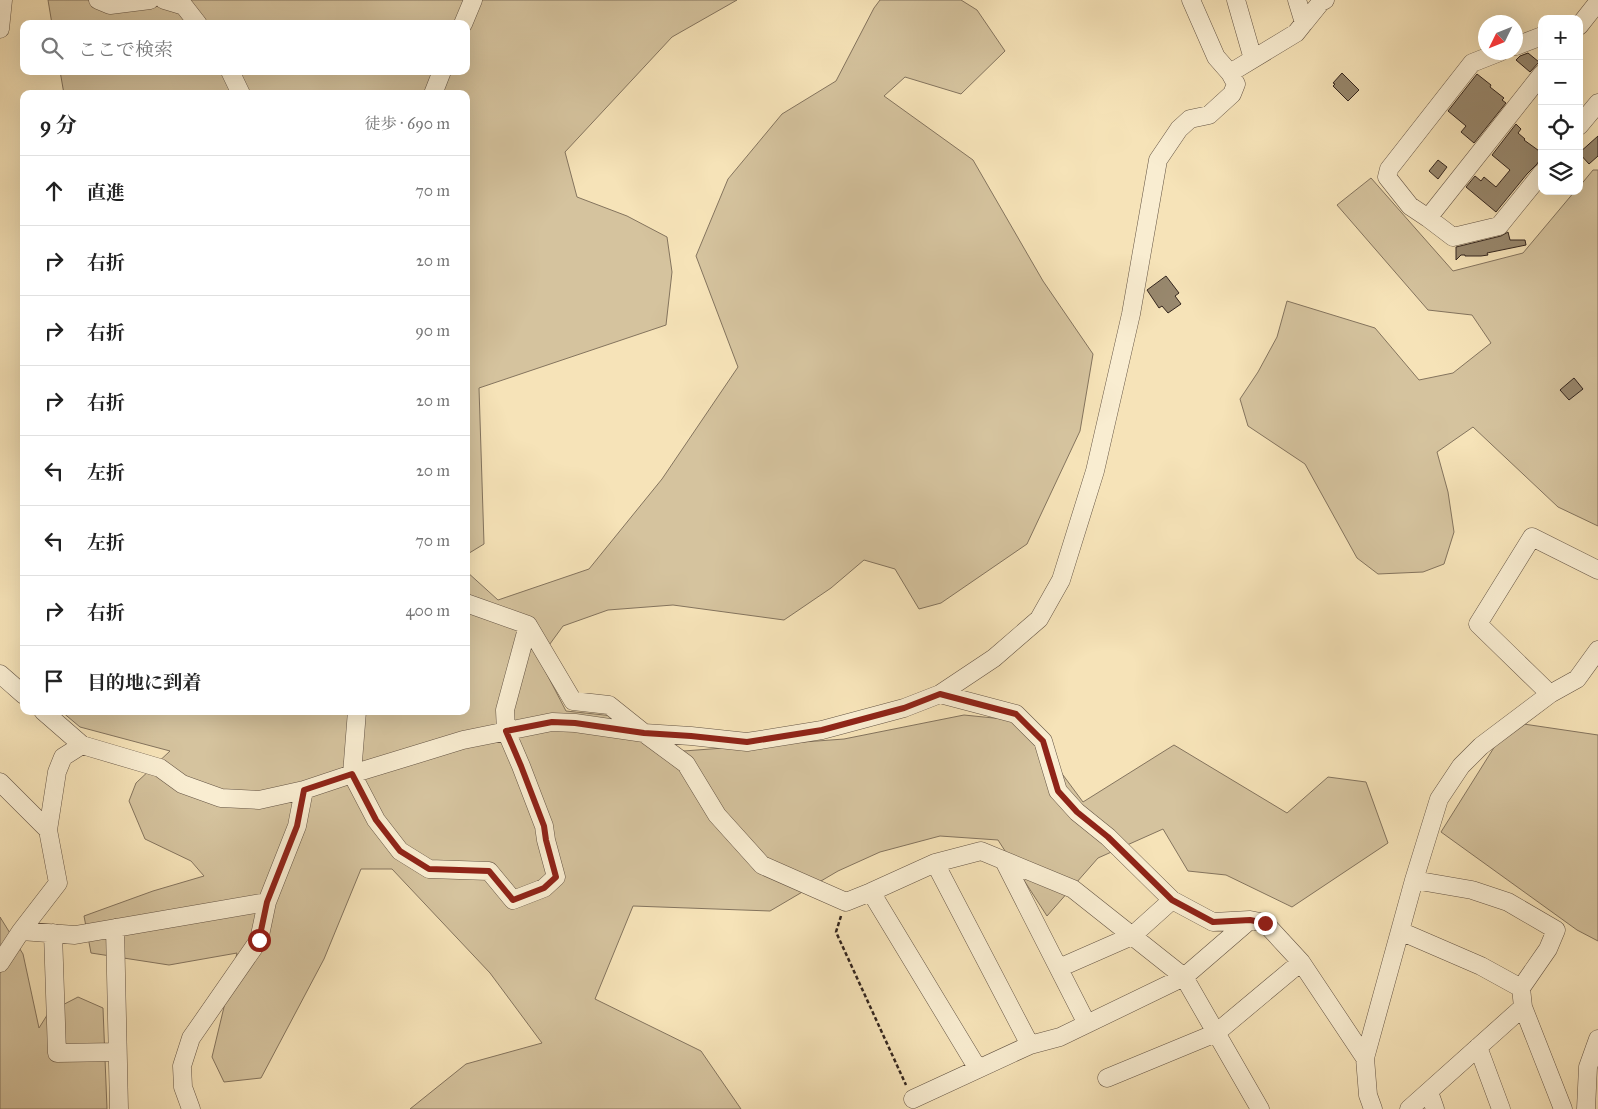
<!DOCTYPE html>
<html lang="ja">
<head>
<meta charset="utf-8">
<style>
  body { margin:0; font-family:"IM FELL Great Primer","Noto Serif JP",serif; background:#f2f2f2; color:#222 }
  .controls { position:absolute; right:15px; top:15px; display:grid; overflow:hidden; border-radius:10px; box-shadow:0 5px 20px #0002 }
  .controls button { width:45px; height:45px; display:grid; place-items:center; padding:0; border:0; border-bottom:1px solid #e0e0e0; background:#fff; color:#222; font:25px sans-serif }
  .compass { position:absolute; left:1478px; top:15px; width:45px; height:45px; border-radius:50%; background:#fff; box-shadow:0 5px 20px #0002; rotate:227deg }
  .stop { position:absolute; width:15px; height:15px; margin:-11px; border:4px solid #8f2418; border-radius:50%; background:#fff }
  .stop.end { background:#8f2418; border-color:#fff; box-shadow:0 1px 5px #0008 }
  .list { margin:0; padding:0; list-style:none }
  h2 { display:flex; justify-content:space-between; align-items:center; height:65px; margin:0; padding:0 20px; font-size:21px }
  h2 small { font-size:16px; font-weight:400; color:#767676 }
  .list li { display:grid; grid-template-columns:32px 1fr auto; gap:15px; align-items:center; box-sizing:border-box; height:70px; padding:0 20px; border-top:1px solid #e0e0e0 }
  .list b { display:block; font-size:19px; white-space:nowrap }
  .list em { font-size:16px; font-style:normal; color:#767676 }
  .icon { flex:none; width:28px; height:28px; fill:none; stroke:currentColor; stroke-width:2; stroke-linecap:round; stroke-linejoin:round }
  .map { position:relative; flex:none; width:1598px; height:1109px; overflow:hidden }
  .search { position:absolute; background:#fff; box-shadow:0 5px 20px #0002; left:20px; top:20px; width:450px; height:55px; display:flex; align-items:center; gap:12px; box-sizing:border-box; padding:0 18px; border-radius:10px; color:#767676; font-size:19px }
  .panel { position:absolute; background:#fff; box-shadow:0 5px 20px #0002; left:20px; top:90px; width:450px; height:625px; border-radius:10px }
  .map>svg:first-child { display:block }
</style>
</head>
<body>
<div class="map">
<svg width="1598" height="1109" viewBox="0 0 1598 1109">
  <rect width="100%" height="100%" fill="#f6e3b8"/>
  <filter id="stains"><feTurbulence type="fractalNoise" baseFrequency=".004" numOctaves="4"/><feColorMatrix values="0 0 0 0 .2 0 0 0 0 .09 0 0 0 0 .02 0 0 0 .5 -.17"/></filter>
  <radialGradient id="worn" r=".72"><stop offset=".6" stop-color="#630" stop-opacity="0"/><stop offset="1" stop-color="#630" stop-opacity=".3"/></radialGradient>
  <!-- green -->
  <path fill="#d5c39e" stroke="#84745e" d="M48,0H737L672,37L565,152L577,197L627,216L667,237L672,272L666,325L479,388L484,544L466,555V94H64L60,71H466V24H52Z
    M880,0H961L977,10L1005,51L961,94L905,77L884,96L973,160L1043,281L1093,354L1080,431L1027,544L941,603L919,609L895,569L864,560L831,588L784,620L673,605L608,610L563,626L539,659L566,711L623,717L657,753L844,739L964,715L1023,721L1083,802L1174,745L1287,813L1328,777L1366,782L1388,843L1292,907L1226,875L1188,871L1163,829L1098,858L1047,916L998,840L940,836L880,852L838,871L770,911L633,906L595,999L701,1051L741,1109H410L466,1064L542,1043L490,973L392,869H361L324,959L261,1078L224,1082L212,1057L237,953L169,965L91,953L84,916L153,891L204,876L191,861L145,839L129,801L136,783L170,751L80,727L61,711H466V571L498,600L589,569L662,479L738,367L696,256L728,179L782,114L836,81L874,8Z
    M1593,170H1598V526L1558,507L1473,427L1437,452L1448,492L1454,532L1444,564L1423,572L1378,574L1357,558L1305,464L1248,426L1240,399L1258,372L1277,337L1287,301L1375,328L1419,380L1453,373L1491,343L1472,315L1428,310L1337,205L1371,178L1453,271L1523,253L1575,191H1579V187Z
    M1510,722L1598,735V941L1577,930L1441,832Z
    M0,917L23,954L39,1028L49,1012L78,997L103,1008L107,1109H0Z"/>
  <!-- building -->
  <path fill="#98886e" stroke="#33251e" d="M1528,53L1539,62L1530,72L1516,60L1520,56Z
    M1342,73L1359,90L1348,101L1333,86L1335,84L1333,83Z
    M1477,74L1491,85L1490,87L1504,98L1502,100L1506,103L1474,143L1461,132L1466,126L1448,111Z
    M1516,124L1521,129L1518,133L1525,139L1524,140L1542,153V156L1537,164L1527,174L1496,212L1466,187L1475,176L1481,181L1484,177L1496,187L1510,170L1492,155Z
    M1598,136V156L1589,164L1579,153Z
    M1438,160L1447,167L1438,179L1429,171Z
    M1508,232L1510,240H1525L1526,245L1487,253L1488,255L1481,256H1465V255H1461L1456,260V247L1501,236Z
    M1166,276L1179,293L1175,296L1181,304L1168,313L1162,306L1159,308L1147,290Z
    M1574,378L1583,389L1569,400L1560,390Z"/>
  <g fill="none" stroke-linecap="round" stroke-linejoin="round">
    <defs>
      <path id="minor" d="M98,0L110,5L150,0
        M164,0L184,6L198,24
        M1236,0L1253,59
        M1304,23L1321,2L1325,0
        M463,24L473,0
        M1579,26L1598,2
        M0,29L3,0
        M1516,46L1542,36
        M1500,52L1472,63L1389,169L1387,177L1410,206L1428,218L1542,74
        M230,71L241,94
        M1230,73L1296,33L1304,23L1297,0
        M433,94L442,71
        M1579,126L1598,103
        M1428,218L1453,237L1499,226L1542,173
        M528,625L573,701L609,705L644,733L686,764L717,815L762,865L846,902L871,892L935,863L981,851L1073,889L1184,977L1260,1109
        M0,674L24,695
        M940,694L1016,714L1043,741L1058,791L1077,812L1108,837L1172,900L1213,922L1250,920L1265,923L1301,962L1365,1058
        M1550,694L1478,624L1532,537L1598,570
        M43,711L82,745L160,768L182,784L221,798L259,800L304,790L352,774L463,740L552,722L575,723L644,733L691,736L747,742L822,730L904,708L940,694L994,658L1039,619L1061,580L1095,471L1131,314L1158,160L1179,129L1190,119L1209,115L1232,94L1236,84L1230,73L1216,57L1191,0
        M357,711L352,774L376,820L400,851L429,869L489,871L513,900L544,888L556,877L546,840L544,826L521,766L506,731L505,710L528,625L466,603
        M0,782L48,830
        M1004,861L1087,1024
        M935,863L1030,1045
        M1414,880L1472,890L1508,902L1556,930L1548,949L1521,988L1523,1007L1563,1109
        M871,892L978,1069
        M115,928L119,1109
        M21,931L75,935L267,902
        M1400,931L1481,966L1521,988
        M53,933L57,1053L117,1052
        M0,963L21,931L58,883L48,830L57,772L63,757L82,745
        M1059,968L1132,936L1172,900
        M1478,1047L1501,1109
        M1107,1078L1216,1033L1301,962
        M1429,1092L1435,1109
        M913,1099L1030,1045L1060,1037L1184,977L1250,920
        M191,1109L183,1087L182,1066L191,1038L259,940L267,902L297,826L304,790
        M1373,1109L1368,1095L1365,1058L1414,880L1439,799L1461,766L1481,746L1550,694L1577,679L1598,650
        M1409,1109L1523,1007
        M1586,1109L1588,1067L1598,1039"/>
    </defs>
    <!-- minor casing -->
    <use href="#minor" stroke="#645444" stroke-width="19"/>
    <!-- path -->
    <path stroke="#33251e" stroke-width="2.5" stroke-dasharray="4 2.5" stroke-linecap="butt" d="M841,916L836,932L906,1085"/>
    <!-- minor -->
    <use href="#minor" stroke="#f9edd1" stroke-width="18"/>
  </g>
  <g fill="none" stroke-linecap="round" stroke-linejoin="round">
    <!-- route -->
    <path stroke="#8f2418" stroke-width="6" d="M259,940L267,902L297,826L304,790L352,774L376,820L400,851L429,869L489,871L513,900L544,888L556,877L546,840L544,826L521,766L506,731L552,722L575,723L644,733L691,736L747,742L822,730L904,708L940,694L1016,714L1043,741L1058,791L1077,812L1108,837L1172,900L1213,922L1250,920L1265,923"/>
  </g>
  <rect width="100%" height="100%" filter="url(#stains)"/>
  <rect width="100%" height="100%" fill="url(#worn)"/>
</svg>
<div class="controls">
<button>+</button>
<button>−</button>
<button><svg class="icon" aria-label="locate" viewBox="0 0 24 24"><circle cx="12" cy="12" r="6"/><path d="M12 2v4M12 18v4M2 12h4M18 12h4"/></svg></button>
<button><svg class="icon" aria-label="layers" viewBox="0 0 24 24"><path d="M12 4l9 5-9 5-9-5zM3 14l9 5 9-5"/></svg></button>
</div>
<svg class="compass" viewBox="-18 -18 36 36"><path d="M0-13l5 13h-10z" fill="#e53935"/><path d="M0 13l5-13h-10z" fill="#767676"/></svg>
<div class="stop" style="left:259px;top:940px"></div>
<div class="stop end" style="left:1265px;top:923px"></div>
<div class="search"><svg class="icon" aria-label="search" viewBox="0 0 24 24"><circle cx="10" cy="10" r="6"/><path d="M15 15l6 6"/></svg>ここで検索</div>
<section class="panel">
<h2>9 分<small>徒歩 · 690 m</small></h2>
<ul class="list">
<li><svg class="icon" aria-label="ahead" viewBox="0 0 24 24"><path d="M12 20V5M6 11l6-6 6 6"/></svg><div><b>直進</b></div><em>70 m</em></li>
<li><svg class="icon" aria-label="right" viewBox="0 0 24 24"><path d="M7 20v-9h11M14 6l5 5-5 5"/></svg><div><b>右折</b></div><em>20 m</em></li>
<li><svg class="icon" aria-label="right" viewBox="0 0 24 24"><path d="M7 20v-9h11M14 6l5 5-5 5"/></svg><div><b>右折</b></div><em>90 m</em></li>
<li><svg class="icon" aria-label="right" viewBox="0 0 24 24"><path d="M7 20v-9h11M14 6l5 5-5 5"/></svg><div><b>右折</b></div><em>20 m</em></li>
<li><svg class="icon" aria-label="left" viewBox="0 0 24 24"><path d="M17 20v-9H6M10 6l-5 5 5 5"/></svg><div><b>左折</b></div><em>20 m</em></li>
<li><svg class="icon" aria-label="left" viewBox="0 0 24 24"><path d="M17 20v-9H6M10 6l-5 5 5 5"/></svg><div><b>左折</b></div><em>70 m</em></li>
<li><svg class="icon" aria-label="right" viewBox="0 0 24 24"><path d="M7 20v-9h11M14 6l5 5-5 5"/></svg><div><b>右折</b></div><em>400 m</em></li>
<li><svg class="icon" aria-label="arrive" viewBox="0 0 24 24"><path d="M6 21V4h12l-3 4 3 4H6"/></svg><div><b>目的地に到着</b></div></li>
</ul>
</section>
</div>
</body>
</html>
